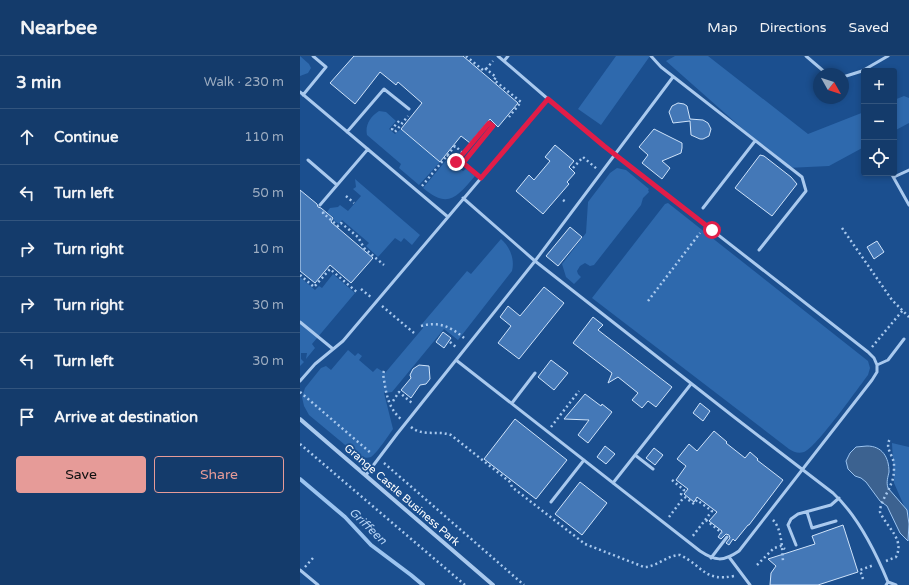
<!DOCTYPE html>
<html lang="en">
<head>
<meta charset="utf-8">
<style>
  body { margin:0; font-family:"Varela Round",sans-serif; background:#1d4271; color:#f1f3f6 }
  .controls { position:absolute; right:12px; top:12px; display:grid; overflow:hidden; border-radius:4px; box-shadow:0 2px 6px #0003 }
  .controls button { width:36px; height:36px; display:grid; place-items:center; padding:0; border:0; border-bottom:1px solid #33557e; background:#143b6b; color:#f1f3f6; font:20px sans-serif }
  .compass { position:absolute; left:513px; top:12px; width:36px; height:36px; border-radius:50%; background:#143b6b; box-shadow:0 2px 6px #0003; rotate:129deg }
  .stop { position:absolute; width:12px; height:12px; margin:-9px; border:3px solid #e11d48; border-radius:50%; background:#fff }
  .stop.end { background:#e11d48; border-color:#fff; box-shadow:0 1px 4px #0008 }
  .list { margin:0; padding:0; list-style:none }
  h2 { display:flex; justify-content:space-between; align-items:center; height:52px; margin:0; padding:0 16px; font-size:17px }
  h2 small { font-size:13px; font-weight:400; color:#9dadc1 }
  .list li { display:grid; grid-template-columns:26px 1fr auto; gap:12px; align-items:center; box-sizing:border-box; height:56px; padding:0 16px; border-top:1px solid #33557e }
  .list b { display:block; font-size:15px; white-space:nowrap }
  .list em { font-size:13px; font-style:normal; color:#9dadc1 }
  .actions { display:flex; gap:8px; padding:12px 16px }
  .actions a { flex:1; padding:9px 0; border:1px solid #e69b98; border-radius:4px; text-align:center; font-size:14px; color:#e69b98 }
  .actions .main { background:#e69b98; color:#111 }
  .icon { flex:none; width:22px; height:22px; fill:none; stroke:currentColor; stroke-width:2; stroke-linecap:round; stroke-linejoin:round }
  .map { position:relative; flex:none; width:609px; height:529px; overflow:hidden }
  header { display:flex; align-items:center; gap:24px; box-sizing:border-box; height:56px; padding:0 20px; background:#143b6b; border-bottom:1px solid #33557e }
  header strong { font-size:19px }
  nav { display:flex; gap:22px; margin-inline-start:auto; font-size:14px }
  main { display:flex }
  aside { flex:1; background:#143b6b }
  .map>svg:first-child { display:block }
</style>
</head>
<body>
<header>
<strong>Nearbee</strong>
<nav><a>Map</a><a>Directions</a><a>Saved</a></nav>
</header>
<main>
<aside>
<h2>3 min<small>Walk · 230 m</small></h2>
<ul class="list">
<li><svg class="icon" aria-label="ahead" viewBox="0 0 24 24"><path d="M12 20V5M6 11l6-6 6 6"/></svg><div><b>Continue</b></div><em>110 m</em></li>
<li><svg class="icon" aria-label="left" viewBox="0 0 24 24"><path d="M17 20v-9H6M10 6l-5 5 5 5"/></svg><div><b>Turn left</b></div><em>50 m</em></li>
<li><svg class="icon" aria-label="right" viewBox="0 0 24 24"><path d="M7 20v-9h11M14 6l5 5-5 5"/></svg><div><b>Turn right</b></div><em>10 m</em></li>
<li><svg class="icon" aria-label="right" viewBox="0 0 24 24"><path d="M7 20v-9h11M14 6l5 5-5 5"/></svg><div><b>Turn right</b></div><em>30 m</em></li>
<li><svg class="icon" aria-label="left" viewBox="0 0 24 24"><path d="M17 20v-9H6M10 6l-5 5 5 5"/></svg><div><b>Turn left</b></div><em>30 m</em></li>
<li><svg class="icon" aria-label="arrive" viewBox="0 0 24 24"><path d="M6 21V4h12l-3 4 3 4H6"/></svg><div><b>Arrive at destination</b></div></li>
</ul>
<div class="actions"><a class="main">Save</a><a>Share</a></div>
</aside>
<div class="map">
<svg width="609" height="529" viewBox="0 0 609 529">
  <rect width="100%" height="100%" fill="#1b4f8f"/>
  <!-- green -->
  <path fill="#2e69ad" d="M0,0L9,8L11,12L8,17L0,20Z
    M316,0H350L301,69L278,53Z
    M375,0H408L508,78L564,56V91L529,110L487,112L366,5Z
    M604,40L609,42V67L594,75V44Z
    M79,55L86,56L96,65L89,73L95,78L101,73L140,106L119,129L99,112L101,108L67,79C65,69 70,61 79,55Z
    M148,102L163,115L166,113L175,120C156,142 148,153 123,132Z
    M317,112L326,114L349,133L348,134L349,136L343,142L341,149L294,209L290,210L285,207L280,210L277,215L278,218L281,221L274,228L266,221L262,208L286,177L288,146L310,117Z
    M55,123L120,179L112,189L104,182L101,186L95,182L78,201L66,190L69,187L42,164L39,168L33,164L34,162L27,156L30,152L38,151L40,149L48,155L61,140L53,133L56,131Z
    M368,147L568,305L570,312L568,319C558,332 516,392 504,396C498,398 494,396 489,393L292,242L365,148Z
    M201,183C210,191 215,203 212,215L158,284L144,273L92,336L84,337L93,373C89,379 76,398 71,401C66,403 61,401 56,398L9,359L4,350L2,341L5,332L21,312L26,310L31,314L48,294L55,300L58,297L62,300L59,304L73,316L77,312L85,317L123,272L122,268L167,215L171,218Z
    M33,218L55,237L12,288L15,292L6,303L7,297H1V303L4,306L0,310V221L15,234L19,230L22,232Z
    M592,387L609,391V461L594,427Z"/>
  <!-- water -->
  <path fill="#3c6290" stroke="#9cc4f0" d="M567,390C582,390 589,401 589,416C588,421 586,426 588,432L607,454L609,468L608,485L600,477L587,450L580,445L566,426L561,422L555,420L548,413L546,405L550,397L556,391Z"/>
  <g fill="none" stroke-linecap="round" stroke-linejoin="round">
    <!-- stream -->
    <path stroke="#9cc4f0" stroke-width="4" d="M0,423L45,461L71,489L111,519L123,529"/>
  </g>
  <!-- building -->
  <path fill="#4478b7" stroke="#cfe3fa" d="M54,0H163L218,47L198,71L190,63L170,87L161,80L140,106L101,73L122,47L98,26L96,29L80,16L55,48L30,27Z
    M378,47L384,48L387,50L390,63L403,64L408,67L411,73L409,80L403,83H400L391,79L390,65L373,67L369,56L372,50Z
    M354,73L382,87V92L381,97L362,105L370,112L362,123L342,107L348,99L339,91Z
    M255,89L274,105L269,111L275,117L267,126L269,128L243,158L216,135L229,119L234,124L250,105L245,101Z
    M460,99L464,100L491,121L497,128L472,160L435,132Z
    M0,134L17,148L18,151L21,152L33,162L31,166L73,202L51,227L30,209L15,227L0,215Z
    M270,171L282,181L258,210L246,200Z
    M577,185L584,196L574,203L567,191Z
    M244,231L264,247L219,303L198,287L211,270L200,261L208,250L220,260Z
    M293,261L303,269L298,274L372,331L356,351L348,345L342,352L332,344L338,337L318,321L308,327L312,317L273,287Z
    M143,276L151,282L144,292L136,286Z
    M251,304L268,317L254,334L238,321Z
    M119,309L129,310L130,323L126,328L120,329L111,342L101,334L111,322L110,319L113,313Z
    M285,338L301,350L302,348L312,356L288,387L278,379L289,364L264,363Z
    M400,347L410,355L403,365L393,357Z
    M215,363L267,404L236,443L184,403Z
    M414,375L427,386L426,387L445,402L450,396L458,403L457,404L483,424L449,469H448L435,485L433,483L429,489L426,487L430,482L429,479L426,478L421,483L418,481L422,475L409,465L417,456L397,441L394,446L384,438L388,433L376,424L386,410L377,403L389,388L397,395Z
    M305,390L315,398L306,408L297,401Z
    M354,392L363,399L355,409L346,402Z
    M280,426L307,447L282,479L255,458Z
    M543,469L558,516L518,529H470L471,517L476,510L468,503L515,488L512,480Z"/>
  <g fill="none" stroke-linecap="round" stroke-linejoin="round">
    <!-- path -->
    <path stroke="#a9c9ee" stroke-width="2.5" stroke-dasharray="2 3" stroke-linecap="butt" d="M166,0L184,15L186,13L196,21L194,24L221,46L209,61
      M186,13L193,5
      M99,65L92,73L95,76L108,60
      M147,99L156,107L189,67L193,71L163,107L175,117
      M273,112L283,101L297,113
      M122,130L155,90L163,97
      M46,140L54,147
      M263,144L266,146
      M24,156L23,157L38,170L41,167L58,181L64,192L84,209
      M542,172L592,244L609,261
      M0,219L14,231L30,213L58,237
      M61,233L72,242
      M348,245L400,177
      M82,250L114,277
      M121,270C139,265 151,271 164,282
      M150,286L157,292
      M572,291L603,254
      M84,315L83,318C86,335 87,351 101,363
      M0,336L72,398
      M93,345L99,336L112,347
      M111,371C123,381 138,374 151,379L210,426L212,431L285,488L344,511C357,511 367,499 380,499C403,510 404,526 434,520
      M251,371L279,335
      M0,388L165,529
      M84,407L224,529
      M372,424L384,434L381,438L394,448L397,444L412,455L392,481
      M369,461L384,441
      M406,464L422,477
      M473,464C482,473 482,493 483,505
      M586,505L596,501C605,483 587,472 580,456C580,446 588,437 591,428C594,422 594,415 594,409C594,400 584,392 590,383
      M457,509L474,492L481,490L485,493
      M5,511L13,502
      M563,523L560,514L574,509"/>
    <!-- service -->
    <path stroke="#a9c9ee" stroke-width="3" d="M351,0L361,11L502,121L506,135L459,194
      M506,0L527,18
      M204,5L208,0
      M373,21L235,205L156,304L400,495C415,505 423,506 439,495L572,324L577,316V309L588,304L604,283
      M543,21L562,15L588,0
      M0,36L148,161
      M3,39L26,11L13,0
      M248,43L304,90L344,121L568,296L574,302L577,309
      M47,76L84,33L109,53
      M8,104L37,129
      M591,117L609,149
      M594,121L609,114
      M163,142L235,205L434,361L533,437C557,459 576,497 588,526L586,529
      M20,149L68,93
      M403,152L455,85
      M0,266L33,293
      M0,325L15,308L43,285L248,43L198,0
      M212,347L235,317
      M335,399L353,413
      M66,419L97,378L156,304
      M313,427L391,328
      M251,446L284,404
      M507,456L512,472L536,465
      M496,489L488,469L491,463L498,458L531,449L539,442
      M429,501L450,529
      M411,502L427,481
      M0,514L18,529
      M588,526L596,529"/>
    <!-- minor -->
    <path stroke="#a9c9ee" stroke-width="4" d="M0,363L193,529"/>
  </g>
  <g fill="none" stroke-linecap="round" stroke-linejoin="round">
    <!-- route -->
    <path stroke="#e11d48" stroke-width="5" d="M156,106L189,67L193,70L163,107L181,122L248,43L304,90L412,174"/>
  </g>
  <g text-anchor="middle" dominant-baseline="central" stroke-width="3.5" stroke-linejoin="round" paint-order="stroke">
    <!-- street labels -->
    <g font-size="11" fill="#fff" stroke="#1b4f8f">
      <text transform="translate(102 439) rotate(41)">Grange Castle Business Park</text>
    </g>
    <!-- water labels -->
    <g font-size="12" font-style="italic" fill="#b5d3f5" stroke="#1b4f8f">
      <text transform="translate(68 470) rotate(44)">Griffeen</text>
    </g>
  </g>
</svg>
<div class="controls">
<button>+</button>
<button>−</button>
<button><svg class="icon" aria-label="locate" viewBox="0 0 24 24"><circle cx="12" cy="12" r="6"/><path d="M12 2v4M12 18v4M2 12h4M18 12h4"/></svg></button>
</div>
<svg class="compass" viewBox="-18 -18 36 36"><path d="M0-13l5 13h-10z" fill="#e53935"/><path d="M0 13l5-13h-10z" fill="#9dadc1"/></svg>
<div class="stop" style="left:412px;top:174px"></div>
<div class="stop end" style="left:156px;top:106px"></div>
</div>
</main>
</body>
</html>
